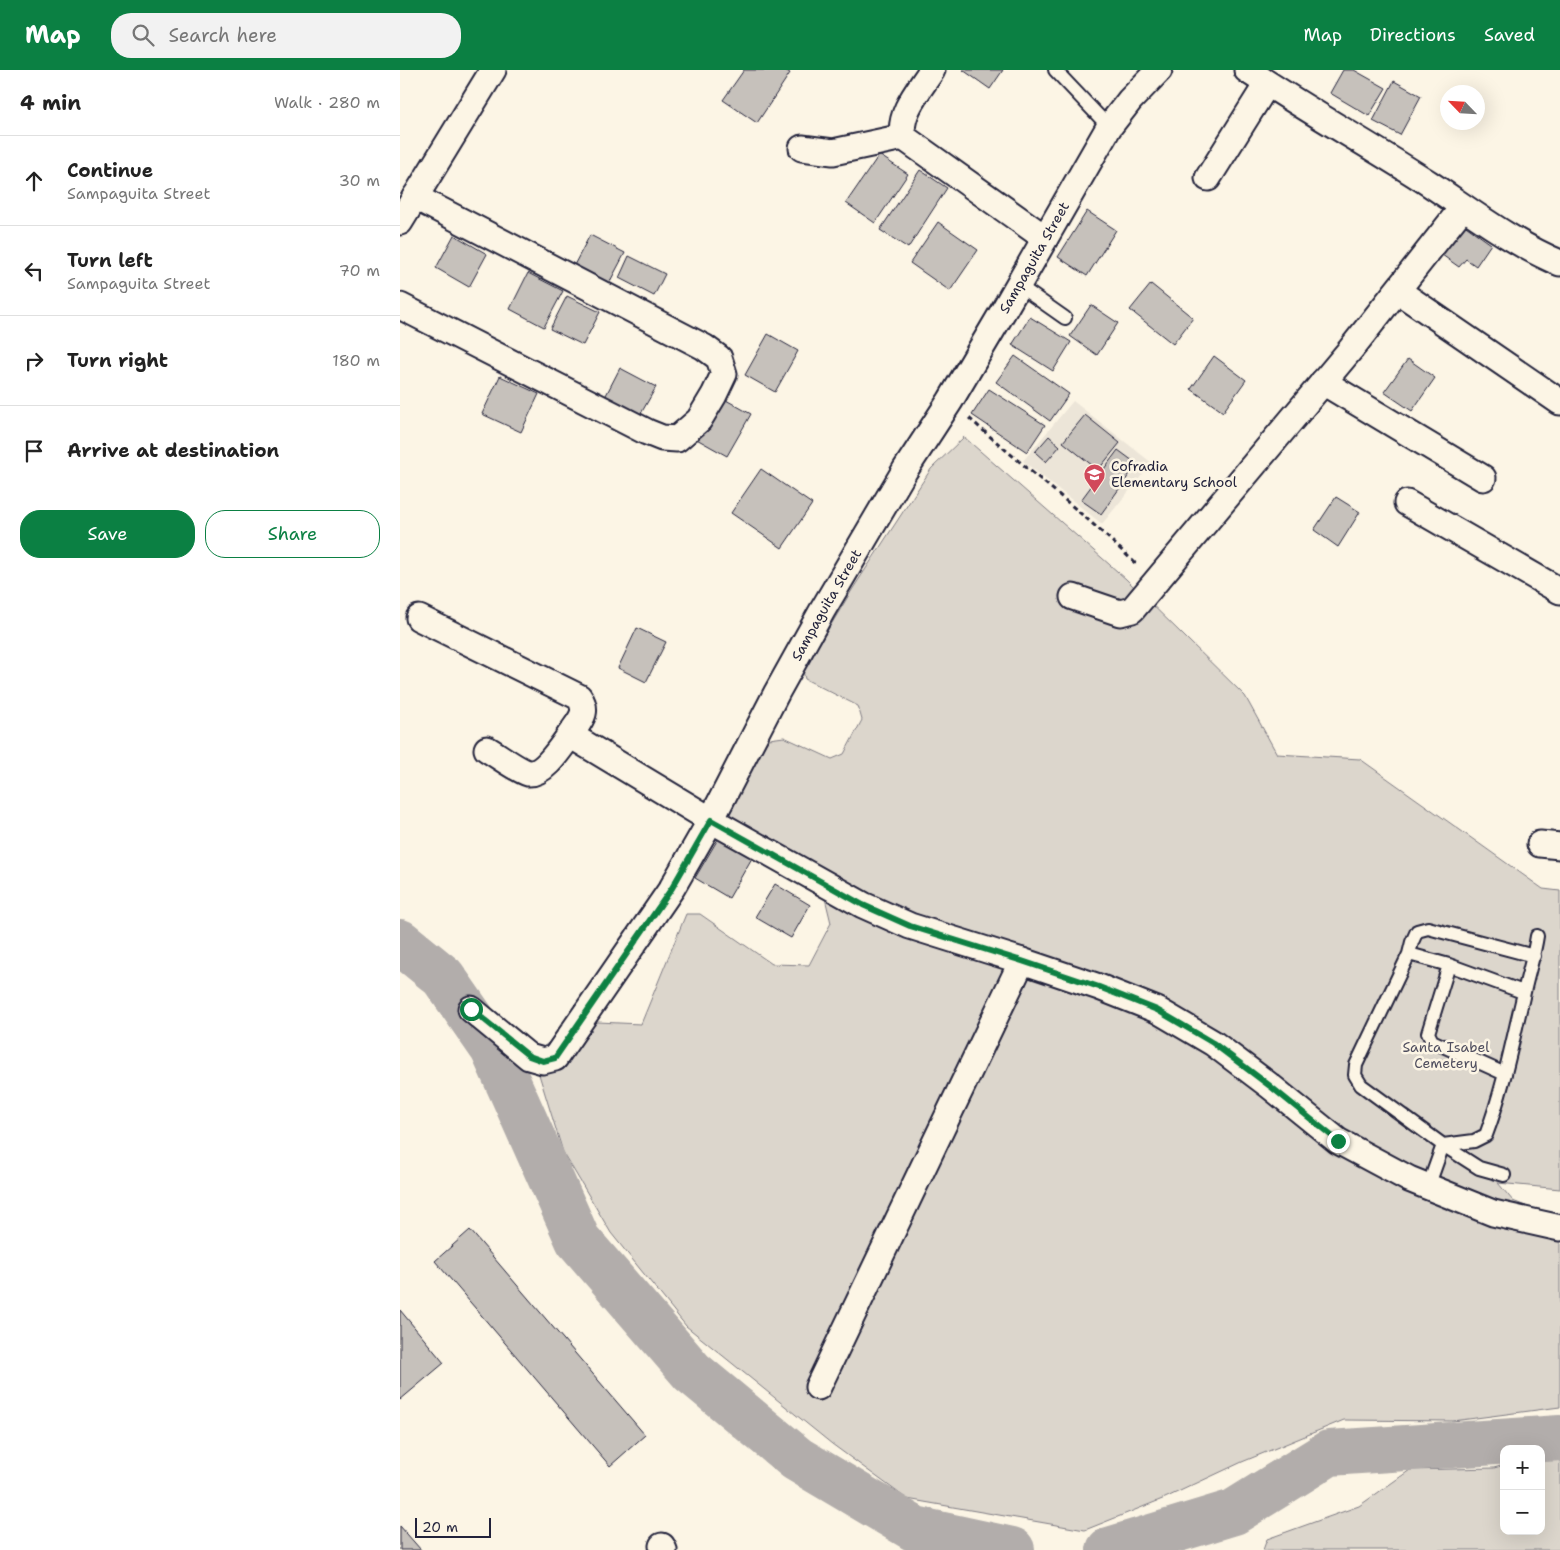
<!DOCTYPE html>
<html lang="en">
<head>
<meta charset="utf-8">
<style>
  body { margin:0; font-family:"Shantell Sans",sans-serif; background:#f2f2f2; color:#222 }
  .controls { position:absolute; right:15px; bottom:15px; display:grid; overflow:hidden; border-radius:10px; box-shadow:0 5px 20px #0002 }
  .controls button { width:45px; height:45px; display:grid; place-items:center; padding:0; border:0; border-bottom:1px solid #e0e0e0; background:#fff; color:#222; font:25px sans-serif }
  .compass { position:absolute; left:1040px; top:15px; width:45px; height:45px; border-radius:50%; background:#fff; box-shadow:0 5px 20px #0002; rotate:295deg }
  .scale { position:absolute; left:15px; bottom:12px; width:76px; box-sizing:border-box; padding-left:5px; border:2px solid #22223b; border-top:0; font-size:14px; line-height:18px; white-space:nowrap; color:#22223b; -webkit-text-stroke:4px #fcf5e5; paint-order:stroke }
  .stop { position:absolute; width:15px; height:15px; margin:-11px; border:4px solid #0b8043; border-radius:50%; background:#fff }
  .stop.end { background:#0b8043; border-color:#fff; box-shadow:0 1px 5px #0008 }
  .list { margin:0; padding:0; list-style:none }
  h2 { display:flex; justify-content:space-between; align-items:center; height:65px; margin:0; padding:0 20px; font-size:21px }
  h2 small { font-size:16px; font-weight:400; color:#767676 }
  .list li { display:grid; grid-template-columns:32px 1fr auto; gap:15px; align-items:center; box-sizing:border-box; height:90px; padding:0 20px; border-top:1px solid #e0e0e0 }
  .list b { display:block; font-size:19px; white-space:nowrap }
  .list p { margin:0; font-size:16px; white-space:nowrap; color:#767676 }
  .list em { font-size:16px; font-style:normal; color:#767676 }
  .actions { display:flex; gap:10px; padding:15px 20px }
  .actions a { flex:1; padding:11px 0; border:1px solid #0b8043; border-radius:20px; text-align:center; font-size:18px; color:#0b8043 }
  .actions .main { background:#0b8043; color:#fff }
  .icon { flex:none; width:28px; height:28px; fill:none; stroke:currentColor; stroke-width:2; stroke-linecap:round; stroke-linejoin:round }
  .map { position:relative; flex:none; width:1160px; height:1480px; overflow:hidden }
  header { display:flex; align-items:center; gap:30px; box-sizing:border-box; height:70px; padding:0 25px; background:#0b8043; color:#fff }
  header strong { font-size:24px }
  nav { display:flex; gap:28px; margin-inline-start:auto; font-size:18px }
  .search { width:350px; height:45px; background:#f2f2f2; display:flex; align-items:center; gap:12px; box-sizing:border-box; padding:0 18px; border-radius:20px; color:#767676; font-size:19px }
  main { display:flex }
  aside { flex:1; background:#fff }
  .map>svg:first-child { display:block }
</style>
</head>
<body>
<header>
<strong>Map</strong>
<div class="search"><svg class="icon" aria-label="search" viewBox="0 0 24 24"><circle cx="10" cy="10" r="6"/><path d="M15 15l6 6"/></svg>Search here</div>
<nav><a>Map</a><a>Directions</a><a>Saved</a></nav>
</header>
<main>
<aside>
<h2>4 min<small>Walk · 280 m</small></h2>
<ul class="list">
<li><svg class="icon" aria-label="ahead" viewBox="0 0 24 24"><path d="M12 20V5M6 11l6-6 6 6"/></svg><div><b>Continue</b><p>Sampaguita Street</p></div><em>30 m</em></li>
<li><svg class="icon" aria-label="left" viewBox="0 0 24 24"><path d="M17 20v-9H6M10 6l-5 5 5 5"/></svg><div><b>Turn left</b><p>Sampaguita Street</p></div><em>70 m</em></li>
<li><svg class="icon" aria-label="right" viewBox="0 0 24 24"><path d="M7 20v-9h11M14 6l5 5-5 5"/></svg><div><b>Turn right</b></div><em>180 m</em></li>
<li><svg class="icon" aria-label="arrive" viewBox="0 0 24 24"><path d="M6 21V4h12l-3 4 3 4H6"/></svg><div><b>Arrive at destination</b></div></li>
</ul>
<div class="actions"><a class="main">Save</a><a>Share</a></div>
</aside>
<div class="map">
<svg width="1160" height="1480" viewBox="0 0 1160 1480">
  <rect width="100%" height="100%" fill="#fcf5e5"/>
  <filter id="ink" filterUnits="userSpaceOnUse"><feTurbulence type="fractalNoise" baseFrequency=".02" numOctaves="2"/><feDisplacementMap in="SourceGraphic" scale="10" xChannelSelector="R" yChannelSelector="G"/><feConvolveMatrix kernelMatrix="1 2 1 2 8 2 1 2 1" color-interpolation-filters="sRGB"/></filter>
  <g filter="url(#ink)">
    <!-- built -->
    <path fill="#ece5d8" d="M673,331L752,393L702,454L623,391Z"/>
    <!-- green -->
    <path fill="#dcd6cc" stroke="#7f7c84" d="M564,367L726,509L845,626L877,684L960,689L1143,819L1160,821V1119L1098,1113L1113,1131L1160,1150V1337L1053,1351L944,1350L842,1392L765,1428L685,1460L507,1429L432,1374L286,1256L211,1163L163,1082L133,985L176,951L241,954L286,844H300L372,894L409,895L431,853L424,824L331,759L326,739L369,669L384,667L432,689L444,684L462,650L458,636L405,609L403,601L452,520L531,399Z
      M1160,1383V1480H863L867,1469L959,1436L1010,1400L1094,1398L1104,1395V1461H1141V1387Z"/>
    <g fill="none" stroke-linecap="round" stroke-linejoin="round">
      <!-- river -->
      <path stroke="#b2adab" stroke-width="46" d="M0,872L43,907L93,979L178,1170L292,1302L397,1389L515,1459L612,1480
        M709,1480L834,1442L929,1383L1160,1368"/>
    </g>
    <!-- building -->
    <path fill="#c6c1bb" stroke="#22223b" d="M344,0H385L390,3L357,53L323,30Z
      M563,0H603L590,19Z
      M943,0H954L986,18L969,46L930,23Z
      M994,11L1021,26L1000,65L973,51Z
      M479,85L508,104L475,153L446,133Z
      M520,100L547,118L508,178L480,160Z
      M687,141L716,160L687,206L658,187Z
      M1056,149L1091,174L1076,196L1066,189L1059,197L1035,180Z
      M538,152L578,180L550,221L510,193Z
      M54,165L87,184L69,217L36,198Z
      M190,165L225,183L207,217L172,199Z
      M229,186L265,204L254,226L219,208Z
      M128,203L163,221L144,257L110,239Z
      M751,214L793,248L773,274L730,240Z
      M167,226L200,242L183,275L150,259Z
      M691,235L718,253L697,285L670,266Z
      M630,247L671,272L653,301L612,275Z
      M368,264L398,281L375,322L345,305Z
      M615,286L669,324L650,351L596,312Z
      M814,286L846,310L823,342L791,319Z
      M1008,289L1035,308L1012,341L984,322Z
      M220,298L256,317L239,347L204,329Z
      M100,306L139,324L121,362L82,344Z
      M589,319L645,355L627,382L572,345Z
      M317,325L351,344L327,386L293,367Z
      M685,345L720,373L698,400L663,372Z
      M649,366L660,376L646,392L635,382Z
      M718,380L737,394L701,444L681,430Z
      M361,399L412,434L382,478L331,443Z
      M936,427L960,442L938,477L914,460Z
      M237,558L266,572L246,612L218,598Z
      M318,769L352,788L329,828L295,808Z
      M375,814L410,835L391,868L355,847Z
      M70,1160L245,1365L210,1396L35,1191Z
      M0,1240L44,1293L0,1330Z
      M0,1456L21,1480H0Z"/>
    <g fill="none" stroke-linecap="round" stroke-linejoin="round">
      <defs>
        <path id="service" d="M655,0L709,57
          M618,215L665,248
          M1009,884L1049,895L1123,922
          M1049,895L1028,963L1032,971L1105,1004
          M1104,1105L1079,1098L1043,1075L961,1015L955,1005L956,995L1009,884L1012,872L1017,861L1028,858L1134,886
          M1028,1117L1043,1075L1074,1071L1086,1065C1103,1020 1112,973 1123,927C1127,906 1134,887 1137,866"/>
        <g id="minor">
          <path d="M532,0C520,19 498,43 503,67L645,168"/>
          <path d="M847,0C906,40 970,75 1030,114C1072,142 1114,174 1160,193"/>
          <path d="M402,78L433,82L503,67"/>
          <path d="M808,108L867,14"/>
          <path d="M0,152L93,0"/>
          <path d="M998,221L1160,332"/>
          <path d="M0,236L247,362L262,368L277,369L299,350L314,325L324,304L319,288L304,277L15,127"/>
          <path d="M923,312L1083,408"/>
          <path d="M1007,433L1160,521"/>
          <path d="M673,527L720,543L732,540L951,279L1063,137"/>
          <path d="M19,548L179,627C190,643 179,651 170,665L311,750L463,835L510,856L622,891L699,917L757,940L813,973L870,1016L938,1071L1009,1109L1093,1143L1160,1158"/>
          <path d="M87,679C96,684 119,701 128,703C144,705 161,677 170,665"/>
          <path d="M1140,774L1160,776"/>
          <path id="s1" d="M71,939L129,987L143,991L155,988L272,818L311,750L377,622L422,541L505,400L550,331L605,238L709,57L730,30L759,0"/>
          <path d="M418,1317L622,891"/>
          <path d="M262,1476L264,1480"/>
        </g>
      </defs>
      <!-- service casing -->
      <use href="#service" stroke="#22223b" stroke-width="16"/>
      <!-- minor casing -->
      <use href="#minor" stroke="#22223b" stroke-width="29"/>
      <!-- path -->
      <path stroke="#22223b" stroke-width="3" stroke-dasharray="5 4" stroke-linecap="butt" d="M569,348C625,398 684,443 737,495"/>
      <!-- service -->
      <use href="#service" stroke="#fcf5e5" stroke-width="12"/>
      <!-- minor -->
      <use href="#minor" stroke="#fcf5e5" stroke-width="25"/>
    </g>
  </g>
  <g fill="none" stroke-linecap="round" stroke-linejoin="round" filter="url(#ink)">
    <!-- route -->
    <path stroke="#0b8043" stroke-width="6" d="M71,939L129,986L143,991L155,988L272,818L311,750L463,835L510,856L622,891L699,917L757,940L813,973L870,1016L938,1071"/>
  </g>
  <!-- icons -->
  <defs>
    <symbol id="school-pin" viewBox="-11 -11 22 30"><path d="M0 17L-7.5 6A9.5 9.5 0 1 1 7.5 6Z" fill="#d1495b" stroke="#fcf5e5"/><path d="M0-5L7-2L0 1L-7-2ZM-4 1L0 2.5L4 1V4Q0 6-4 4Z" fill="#fff"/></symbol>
  </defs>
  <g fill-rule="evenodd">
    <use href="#school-pin" x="682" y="392" width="25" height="34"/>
  </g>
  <g text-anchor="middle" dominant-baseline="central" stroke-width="5" stroke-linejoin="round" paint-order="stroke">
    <!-- street labels -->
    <g font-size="14" fill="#22223b" stroke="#fcf5e5">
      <text stroke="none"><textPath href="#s1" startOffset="1036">Sampaguita Street</textPath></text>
      <text stroke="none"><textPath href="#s1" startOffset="631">Sampaguita Street</textPath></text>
    </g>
    <!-- poi labels -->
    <g font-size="14" fill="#22223b" stroke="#fcf5e5" text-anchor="start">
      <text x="711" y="396">Cofradia<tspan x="711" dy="16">Elementary School</tspan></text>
    </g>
    <!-- park labels -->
    <g font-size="14" fill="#504f5f" stroke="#fcf5e5">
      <text x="1046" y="977">Santa Isabel<tspan x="1046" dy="16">Cemetery</tspan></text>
    </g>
  </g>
</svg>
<div class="controls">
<button>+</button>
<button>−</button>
</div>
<svg class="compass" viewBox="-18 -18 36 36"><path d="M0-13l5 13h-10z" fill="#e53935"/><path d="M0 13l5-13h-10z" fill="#767676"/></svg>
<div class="scale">20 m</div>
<div class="stop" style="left:71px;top:939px"></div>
<div class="stop end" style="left:938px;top:1071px"></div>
</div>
</main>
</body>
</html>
